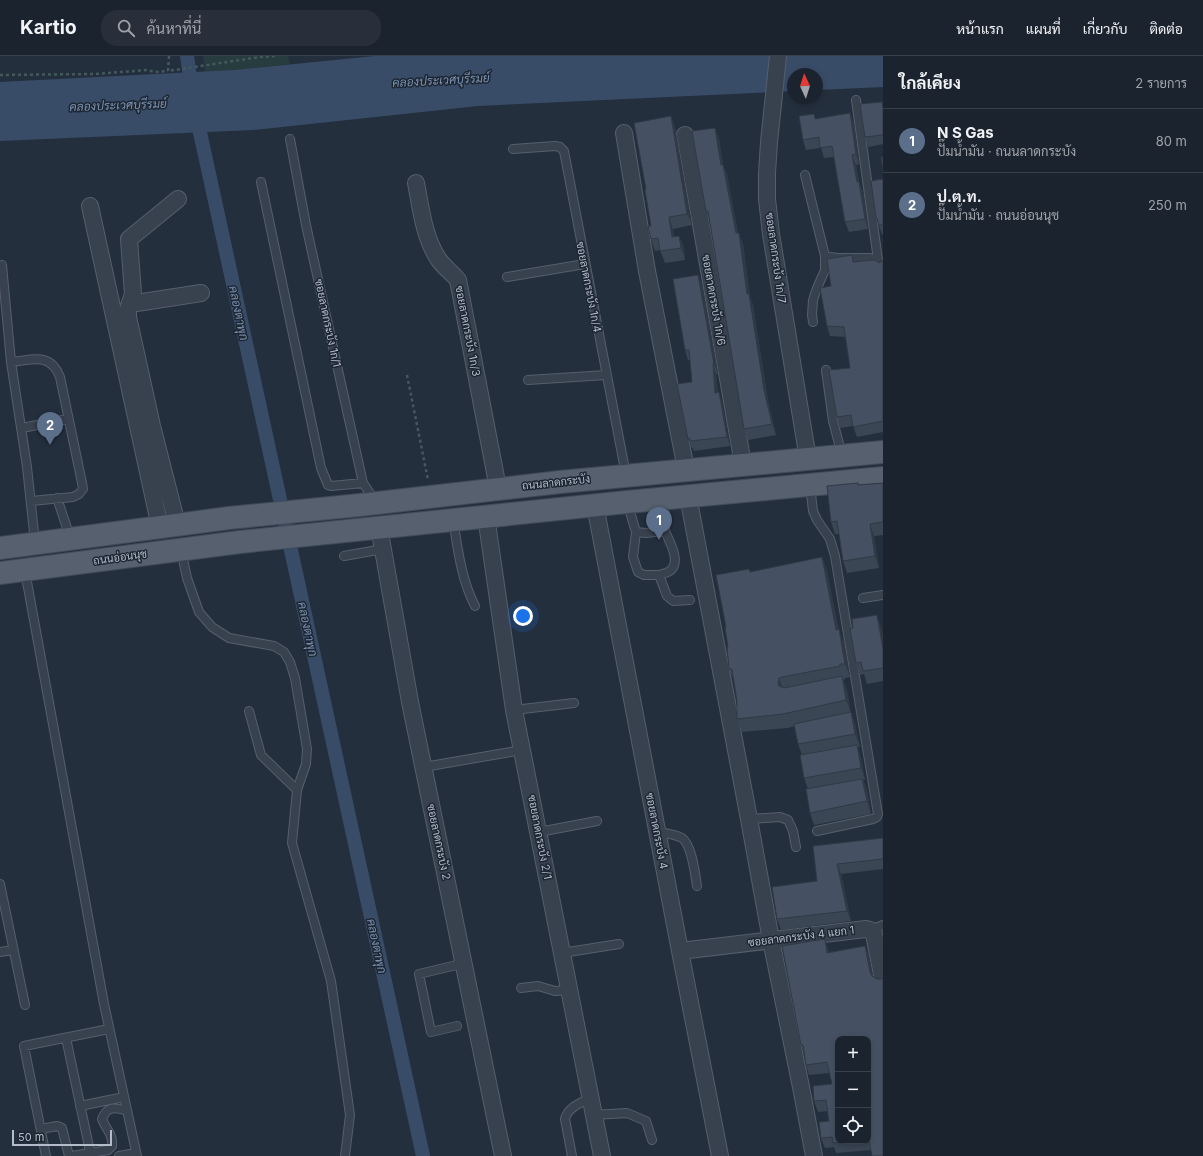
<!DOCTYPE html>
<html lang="th">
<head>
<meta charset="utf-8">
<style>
  body { margin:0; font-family:Inter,Sarabun,sans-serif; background:#282f3a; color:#f1f3f6 }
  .controls { position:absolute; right:12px; bottom:12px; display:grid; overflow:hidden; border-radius:8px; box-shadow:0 2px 6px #0003 }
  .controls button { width:36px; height:36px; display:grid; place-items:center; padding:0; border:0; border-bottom:1px solid #39404a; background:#1b232e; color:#f1f3f6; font:20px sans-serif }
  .compass { position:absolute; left:787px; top:12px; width:36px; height:36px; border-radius:50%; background:#1b232e; box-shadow:0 2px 6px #0003; rotate:356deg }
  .scale { position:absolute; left:12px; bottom:10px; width:100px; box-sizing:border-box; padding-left:4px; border:2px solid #b4bcc9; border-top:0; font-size:11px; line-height:14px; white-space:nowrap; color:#b4bcc9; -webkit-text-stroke:3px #1d2633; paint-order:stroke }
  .you { position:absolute; left:523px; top:560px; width:14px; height:14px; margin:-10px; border:3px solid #fff; border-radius:50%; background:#1a73e8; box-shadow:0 0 0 6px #1a73e833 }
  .badge { display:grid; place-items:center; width:26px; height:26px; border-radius:50%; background:#8ab4f8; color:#fff; font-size:13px; font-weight:700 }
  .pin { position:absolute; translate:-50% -33px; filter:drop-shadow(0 1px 2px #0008) }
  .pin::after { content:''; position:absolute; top:21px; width:14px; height:12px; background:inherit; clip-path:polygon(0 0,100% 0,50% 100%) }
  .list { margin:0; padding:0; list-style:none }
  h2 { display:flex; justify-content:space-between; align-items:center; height:52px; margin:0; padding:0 16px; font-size:17px }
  h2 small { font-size:13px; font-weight:400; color:#a0a4aa }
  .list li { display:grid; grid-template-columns:26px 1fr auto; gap:12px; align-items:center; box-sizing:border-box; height:64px; padding:0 16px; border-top:1px solid #39404a }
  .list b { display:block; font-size:15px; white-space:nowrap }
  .list p { margin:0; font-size:13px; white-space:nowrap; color:#a0a4aa }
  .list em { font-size:13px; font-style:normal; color:#a0a4aa }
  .icon { flex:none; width:22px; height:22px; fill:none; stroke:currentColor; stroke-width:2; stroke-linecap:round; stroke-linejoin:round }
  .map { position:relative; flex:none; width:883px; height:1100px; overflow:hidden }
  header { display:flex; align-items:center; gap:24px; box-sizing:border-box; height:56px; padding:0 20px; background:#1b232e; border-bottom:1px solid #39404a }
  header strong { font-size:19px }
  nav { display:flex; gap:22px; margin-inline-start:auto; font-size:14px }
  .search { width:280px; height:36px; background:#282f3a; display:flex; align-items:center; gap:10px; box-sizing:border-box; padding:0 14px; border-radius:16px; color:#a0a4aa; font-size:15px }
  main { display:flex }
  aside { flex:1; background:#1b232e }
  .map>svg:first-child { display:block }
</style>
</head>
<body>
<header>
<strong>Kartio</strong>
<div class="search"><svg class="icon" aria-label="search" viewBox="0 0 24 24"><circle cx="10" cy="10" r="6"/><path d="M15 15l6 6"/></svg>ค้นหาที่นี่</div>
<nav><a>หน้าแรก</a><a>แผนที่</a><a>เกี่ยวกับ</a><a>ติดต่อ</a></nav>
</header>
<main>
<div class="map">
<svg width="883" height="1100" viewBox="0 0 883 1100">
  <rect width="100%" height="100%" fill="#242f3e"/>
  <!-- green -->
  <path fill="#263c3f" d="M203,0H288L290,8L234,14L205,16Z"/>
  <!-- water -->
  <path fill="#394c67" d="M375,0H883V31L817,34V18H793V35L478,50L253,74L0,85V26L234,14Z"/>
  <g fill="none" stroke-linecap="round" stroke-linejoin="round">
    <!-- canal -->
    <path stroke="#394c67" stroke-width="14" d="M187,0L192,35
      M196,58L423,1100"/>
    <defs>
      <path id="lane" d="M856,44L878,204
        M290,83L306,169L363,427L375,445
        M513,93L555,90L560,91L564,95L626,419
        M805,119L825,200L837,202H869L878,204L883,212
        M261,126L321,412L328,429L331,430L363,427
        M2,209L11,306L27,411L35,486
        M507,221L585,208
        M813,266L812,259L813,244L817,232L825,214V200
        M11,306C33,304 50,296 60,321L82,427L83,433L79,438L73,441L31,445
        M826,314L833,365L842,399
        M528,324L606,319
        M22,372L68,363
        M810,429L813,455L817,464L830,483L835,500L878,758L877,761L873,763L817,775
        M57,442L70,481
        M627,446L636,476L646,477L665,475L664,443
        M453,464C458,493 461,523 475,550
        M636,476L633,501L638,516L644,519H659L667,540L673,545L690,544
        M181,494L187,522L199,556L212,571L229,582L274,590L284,596L290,606L295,622L307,693L306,708L297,734L292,787L331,925L350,1059L345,1100
        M344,500L383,493
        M25,515L104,948L137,1100
        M659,519C663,518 668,517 671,514C681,505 669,485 665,475
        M863,542L883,539
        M514,654L574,647
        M249,655L261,699L297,734
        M424,711L522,694
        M749,763L780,761L788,764L793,775L796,791
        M539,776L597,765
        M657,776C665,777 675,778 682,782C692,789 695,818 697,830
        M0,828L25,949
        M870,874L883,869
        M0,896L13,894
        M562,897L619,888
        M521,932L538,930L555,935L569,934
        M457,970L431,976L419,918L465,907
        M66,982L91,1100
        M80,1050L124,1041
        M593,1059L627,1057L646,1065L652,1084
        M41,1073L57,1070L62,1072L69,1100
        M46,1100L24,990L109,973
        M72,1100L108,1094L112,1090C113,1077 106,1074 102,1063C107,1050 115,1051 127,1055
        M119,1100L136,1097
        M572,1100L565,1063C568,1051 581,1047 590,1042"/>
      <path id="street" d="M778,0L769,86L767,117V143L771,178L808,403
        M624,77L647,215L686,413
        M685,79L696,140L743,408
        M416,127C421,153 424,182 439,204C445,212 452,217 458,224L498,432
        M90,150L160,471
        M130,248L201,237
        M688,440L749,763L771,884L801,1031L814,1100
        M595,449L680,895L720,1100
        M486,460L514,654L602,1100
        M177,468L152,370L128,261V253L133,238L129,183L178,143
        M379,471L410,646L503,1100
        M680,895L866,873L870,874L874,878L883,924"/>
      <path id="primary" d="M0,492L229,462L360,449L560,426L883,396
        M0,517L240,486L627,446L883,422"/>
    </defs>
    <!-- lane casing -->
    <use href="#lane" stroke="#565f6c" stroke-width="10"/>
    <!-- street casing -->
    <use href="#street" stroke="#565f6c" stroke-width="18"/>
    <!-- primary casing -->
    <use href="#primary" stroke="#414a57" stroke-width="24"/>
    <!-- path -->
    <path stroke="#44595c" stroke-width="2.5" stroke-dasharray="3 3" stroke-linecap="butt" d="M169,0L168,15L260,1L277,0
      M0,19L95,18L147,14L155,16L168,15
      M407,319L428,424"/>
    <!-- lane -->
    <use href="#lane" stroke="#38414e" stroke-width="8"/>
    <!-- street -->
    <use href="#street" stroke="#38414e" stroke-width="16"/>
    <!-- primary -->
    <use href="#primary" stroke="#56606e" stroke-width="22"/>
  </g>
  <!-- wall -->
  <path fill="#3b4654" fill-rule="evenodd" d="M882,46L883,47V88L868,91L865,81Z
    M814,58L816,63L854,67L859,108L856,109L859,126L863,136L868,173L849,176L845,166L834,101L824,102L821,92L806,94L803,84Z
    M671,60L675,72L692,169L673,173L674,181L679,180L684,192L685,204L665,207L660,194L655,195L651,183V170L646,133Z
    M719,82L723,109L727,119L738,177L743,188L750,241L753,249L768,345L776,379L748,384L744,373L710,166L706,155Z
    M883,123V178H882L876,162Z
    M883,204V376L857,381L853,370L840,372L837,361L850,312L846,281L830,280L827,270L831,230L855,206L880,207Z
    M698,219L702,228L718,318H716L718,336L722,346L730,390L694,395L693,392H692L688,383L692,326L690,304H688L685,294Z
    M858,427L859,429L883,427V479L874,480L879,512L847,517L843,505L839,478H835L831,466Z
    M822,501L827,515L838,573L844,587L850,621L845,622V623L843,624L847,634L851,657L855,668L860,691H857L861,702L865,724H863L867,735L871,758L814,769L810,757L808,733L804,722L802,699L798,688L795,670L788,672L742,676L737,663V645L734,624L729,613L728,591L726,571L750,516Z
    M881,571L883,580V625L867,628L864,618L860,619L856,607Z
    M883,782V813L841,818L851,865L781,874L777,863L817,825L813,790Z
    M865,890L869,900L873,920L877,923H881L871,1094L836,1097L834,1091L825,1092L821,1082L829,1065L828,1055L818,1056L814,1045L832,1028L829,1017L809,1019L806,1009L804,999L801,989L828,893L829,896ZM868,983V1085H838Z"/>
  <!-- shaded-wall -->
  <path fill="#303945" d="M850,57L854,67L859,108L856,98Z
    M671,60L675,72L692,169L687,158Z
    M715,72L719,82L723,109L727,119L740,188L736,177L721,109Z
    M852,99L856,109L861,137L857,126Z
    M859,126L863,136L868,173L865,163Z
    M669,161L673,173L677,193L672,181Z
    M739,177L743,188L750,241L753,249L768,345L776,379L772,368L764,334L747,238Z
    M679,180L684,192L685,204L681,192Z
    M698,219L702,228L718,318L714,308Z
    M713,308L716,318L719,346L715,337Z
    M719,336L722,346L730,390L727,381Z
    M870,468L874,480L879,512L875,500Z
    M822,501L827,515L841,584L839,573L844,587L850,621L845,608L836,574Z
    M877,559L881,571L883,580V593Z
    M842,620L847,634L851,657L846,644Z
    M779,622L784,636L783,641L778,627Z
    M851,656L855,668L860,691L855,678Z
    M857,689L861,702L865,724L861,712Z
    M862,723L867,735L871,758L867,745Z
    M837,808L841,818L851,865L847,855Z
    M825,883L828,893L831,907L827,897Z
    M865,890L869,900L874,926L870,916Z"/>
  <!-- building -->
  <path fill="#455162" stroke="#303945" d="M882,46L883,51V79L865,81L860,48Z
    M850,57L856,98L852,99L857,126H859L865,163L845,166L832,90L820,92L819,81L803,84L799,60L814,58L815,63Z
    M671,60L687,158L669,161L672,181L679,180L681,192L660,195L658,182L651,183L648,170H651L645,134L646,133L634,67Z
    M715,72L721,109H723L736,177H739L747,238H749L764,334L772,368L744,373L708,155H706L692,75Z
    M881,101H883V115Z
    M883,123V169H879L877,162H876L871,125Z
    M852,199L853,206L874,204L880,207L883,204V365L853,371L851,359L837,361L829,314L850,312L844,271L827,270L820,232L831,230L827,203Z
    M698,219L714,308H713L715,337L719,336L727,381L690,385V382L688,383L677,328L692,326L689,294H685L673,223Z
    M858,427V429L883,427V466L870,468L875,500L843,505L837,465L831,466L827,430Z
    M822,501L836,574L839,573L845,608H840V610L782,621L779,622L778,627L779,630L784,632L842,620L846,644L783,658L737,663V645L732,613H729L727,591H728L725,571H726L716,519L749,513L750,516Z
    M877,559L883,593V612L863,615L861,606L856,607L850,573L853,572L852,563Z
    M851,656L855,678L798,688L794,668Z
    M857,689L861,712L804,722L800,699Z
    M862,723L867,745L810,757L806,733Z
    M883,782V803L837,808L847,855L777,863L772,831L817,825L813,790Z
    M825,883L827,897L865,890L870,916L872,920L877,923H881L883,922V1100H872L869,1084H868V983H838V1085H854L833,1087L832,1081L821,1082L819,1066L829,1065L826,1044L814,1045L813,1030L832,1028L827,1006L806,1009L803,989H801L782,890Z"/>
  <g text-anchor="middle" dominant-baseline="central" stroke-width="3" stroke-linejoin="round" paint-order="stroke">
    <!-- street labels -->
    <g font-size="11" fill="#b4bcc9" stroke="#1d2633">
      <text transform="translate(776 202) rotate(82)">ซอยลาดกระบัง 1ก/7</text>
      <text transform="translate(589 231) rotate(79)">ซอยลาดกระบัง 1ก/4</text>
      <text transform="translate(714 244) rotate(80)">ซอยลาดกระบัง 1ก/6</text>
      <text transform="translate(328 267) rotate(78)">ซอยลาดกระบัง 1ก/1</text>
      <text transform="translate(468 275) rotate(79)">ซอยลาดกระบัง 1ก/3</text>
      <text transform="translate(556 426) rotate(-6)">ถนนลาดกระบัง</text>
      <text transform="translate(120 501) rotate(-8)">ถนนอ่อนนุช</text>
      <text transform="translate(657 775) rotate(79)">ซอยลาดกระบัง 4</text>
      <text transform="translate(540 781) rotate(79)">ซอยลาดกระบัง 2/1</text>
      <text transform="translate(439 786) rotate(78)">ซอยลาดกระบัง 2</text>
      <text transform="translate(801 880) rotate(-7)">ซอยลาดกระบัง 4 แยก 1</text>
    </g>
    <!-- water labels -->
    <g font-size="12" font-style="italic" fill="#7c92b1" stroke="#1d2633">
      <text transform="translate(441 24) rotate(-3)">คลองประเวศบุรีรมย์</text>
      <text transform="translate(118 49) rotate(-2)">คลองประเวศบุรีรมย์</text>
      <text transform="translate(239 257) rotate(78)">คลองตาพุก</text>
      <text transform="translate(308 573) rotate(78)">คลองตาพุก</text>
      <text transform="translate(377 890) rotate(78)">คลองตาพุก</text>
    </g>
  </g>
</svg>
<div class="controls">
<button>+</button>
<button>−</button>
<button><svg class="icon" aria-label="locate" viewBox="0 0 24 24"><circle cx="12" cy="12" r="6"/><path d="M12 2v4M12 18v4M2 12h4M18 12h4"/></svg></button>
</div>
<svg class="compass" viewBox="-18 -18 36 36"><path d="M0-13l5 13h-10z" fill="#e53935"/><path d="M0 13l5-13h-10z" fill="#a0a4aa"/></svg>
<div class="scale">50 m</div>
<div class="you"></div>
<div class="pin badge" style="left:659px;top:484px;background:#5c6f8a">1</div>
<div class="pin badge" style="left:50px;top:389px;background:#5c6f8a">2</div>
</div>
<aside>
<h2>ใกล้เคียง<small>2 รายการ</small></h2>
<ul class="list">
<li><span class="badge" style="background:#5c6f8a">1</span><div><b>N S Gas</b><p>ปั๊มน้ำมัน · ถนนลาดกระบัง</p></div><em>80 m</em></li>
<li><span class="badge" style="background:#5c6f8a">2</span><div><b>ป.ต.ท.</b><p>ปั๊มน้ำมัน · ถนนอ่อนนุช</p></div><em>250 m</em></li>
</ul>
</aside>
</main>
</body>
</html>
